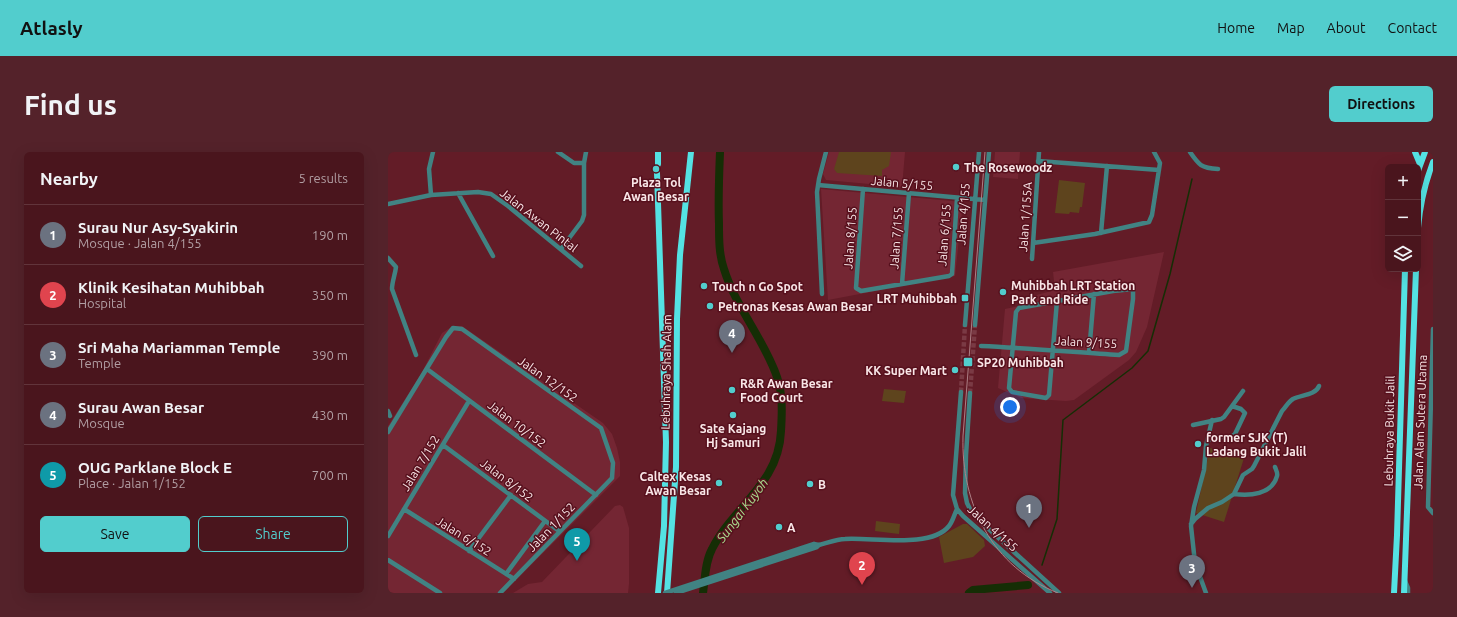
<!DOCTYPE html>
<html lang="en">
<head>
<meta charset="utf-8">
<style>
  body { margin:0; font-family:Ubuntu,sans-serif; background:#54222a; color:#f1f3f6 }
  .controls { position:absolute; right:12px; top:12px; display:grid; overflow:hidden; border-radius:6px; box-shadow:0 4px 16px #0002 }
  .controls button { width:36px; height:36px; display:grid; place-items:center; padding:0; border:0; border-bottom:1px solid #61343b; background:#4a151d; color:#f1f3f6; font:20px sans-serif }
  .you { position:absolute; left:622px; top:255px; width:14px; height:14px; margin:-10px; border:3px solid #fff; border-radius:50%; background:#1a73e8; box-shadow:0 0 0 6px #1a73e833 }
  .badge { display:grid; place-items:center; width:26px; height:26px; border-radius:50%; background:#52cdcd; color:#fff; font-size:13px; font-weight:700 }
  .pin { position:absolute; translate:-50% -33px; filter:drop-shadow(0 1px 2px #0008) }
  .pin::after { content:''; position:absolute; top:21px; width:14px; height:12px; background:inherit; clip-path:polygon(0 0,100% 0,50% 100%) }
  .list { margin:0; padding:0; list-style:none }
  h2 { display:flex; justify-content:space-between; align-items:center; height:52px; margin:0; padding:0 16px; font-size:17px }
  h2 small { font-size:13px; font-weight:400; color:#b29fa4 }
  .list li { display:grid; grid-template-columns:26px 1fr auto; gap:12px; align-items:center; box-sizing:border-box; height:60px; padding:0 16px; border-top:1px solid #61343b }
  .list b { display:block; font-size:15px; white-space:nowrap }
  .list p { margin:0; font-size:13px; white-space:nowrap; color:#b29fa4 }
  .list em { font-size:13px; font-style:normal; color:#b29fa4 }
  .actions { display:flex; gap:8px; padding:12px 16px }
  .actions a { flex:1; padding:9px 0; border:1px solid #52cdcd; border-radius:6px; text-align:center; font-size:14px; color:#52cdcd }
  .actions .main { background:#52cdcd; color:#111 }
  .icon { flex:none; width:22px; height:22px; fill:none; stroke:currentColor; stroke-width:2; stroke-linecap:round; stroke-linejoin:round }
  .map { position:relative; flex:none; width:1045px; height:441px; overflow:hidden; border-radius:6px }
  header { display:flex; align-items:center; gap:24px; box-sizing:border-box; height:56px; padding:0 20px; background:#52cdcd; color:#111 }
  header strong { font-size:19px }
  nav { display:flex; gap:22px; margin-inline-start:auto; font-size:14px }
  .intro { display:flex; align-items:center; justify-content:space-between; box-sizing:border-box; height:96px; padding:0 24px }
  h1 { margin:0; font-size:28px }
  .button { padding:10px 18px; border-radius:6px; background:#52cdcd; color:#111; font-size:14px; font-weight:700 }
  main { display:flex; gap:24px; padding:0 24px }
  aside { flex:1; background:#4a151d; border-radius:6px; box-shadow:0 4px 16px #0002 }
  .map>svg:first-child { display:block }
</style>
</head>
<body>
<header>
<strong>Atlasly</strong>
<nav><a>Home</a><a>Map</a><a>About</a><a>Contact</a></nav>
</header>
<div class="intro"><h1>Find us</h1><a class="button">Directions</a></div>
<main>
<aside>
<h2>Nearby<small>5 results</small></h2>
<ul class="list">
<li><span class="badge" style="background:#6b7280">1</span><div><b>Surau Nur Asy-Syakirin</b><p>Mosque · Jalan 4/155</p></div><em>190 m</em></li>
<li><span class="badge" style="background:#e0444e">2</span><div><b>Klinik Kesihatan Muhibbah</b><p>Hospital</p></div><em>350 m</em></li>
<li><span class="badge" style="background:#6b7280">3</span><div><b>Sri Maha Mariamman Temple</b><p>Temple</p></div><em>390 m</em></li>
<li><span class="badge" style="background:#6b7280">4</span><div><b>Surau Awan Besar</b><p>Mosque</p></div><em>430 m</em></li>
<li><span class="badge" style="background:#0f9aa8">5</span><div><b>OUG Parklane Block E</b><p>Place · Jalan 1/152</p></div><em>700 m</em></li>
</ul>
<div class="actions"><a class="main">Save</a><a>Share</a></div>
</aside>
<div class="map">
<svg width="1045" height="441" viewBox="0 0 1045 441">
  <rect width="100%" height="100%" fill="#631c27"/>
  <!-- built -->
  <path fill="#742633" d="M441,0H517L514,35L438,28L435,22Z
    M607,0H632L630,27L605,25Z
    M433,37L575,50L567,124L440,148Z
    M776,100L759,175L748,200L741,208L686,248L678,249L633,246L610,236L617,157L636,153L645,144L667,138L665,120Z
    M65,174H74L215,271L224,282L229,296L232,310V324L115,441H0V274L33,222L54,181Z
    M232,353L235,355L241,376V432L240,441H125L140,432L154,430L227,354Z"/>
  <!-- green -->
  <path fill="#5e441d" d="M451,0H503L501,14L494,18V24L449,21L446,17Z
    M671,28L697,31L694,55H692L691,61L682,60L681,62L667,61Z
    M496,237L518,239L516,251L494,249Z
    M822,296L856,306L836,370L808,361Z
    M488,369L512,372L511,382L487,379Z
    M575,372H579L596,388L597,394L585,405L556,411L551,385Z"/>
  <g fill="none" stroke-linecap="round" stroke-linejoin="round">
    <!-- stream -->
    <path stroke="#152e05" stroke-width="1.5" d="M654,413L669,367L675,268L744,216L760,199L782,122L804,27"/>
    <!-- river -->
    <path stroke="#152e05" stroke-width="8" d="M315,441C317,427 317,410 324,397C345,355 391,332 393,279C394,262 395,242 389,225C376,187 348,156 336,117C331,103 331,87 331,72C330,48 331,24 332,0
      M581,441L585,438L640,433"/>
    <!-- minor-tunnel -->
    <path stroke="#7a3a44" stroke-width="4.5" stroke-dasharray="4.5 2" stroke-linecap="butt" d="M573,240L577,173
      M582,241L587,173"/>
    <!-- minor -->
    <path stroke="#418383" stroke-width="4.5" d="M170,0L186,11H196
      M802,0C811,13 813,16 830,17
      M650,9L771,18
      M430,33L597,48
      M475,37L468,136L473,139L561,124L564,122L569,46
      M70,41L105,104
      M43,43L41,17L45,0
      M0,52L43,43L90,40L103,42L120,54L193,114
      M713,81L719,14
      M645,91L707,82L761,70L764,63L772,11L766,0
      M173,97L194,69L196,63V11L198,0
      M0,106L8,115C7,123 4,130 4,137L28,203
      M644,107L651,0
      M514,132L521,41
      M434,142L429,40L431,27L438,0
      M577,173L591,0
      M587,173L601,0
      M1045,177L1040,355L1045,361
      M593,194C639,196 685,200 731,203L738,199L745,147V137L725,139L631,156L628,160L621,236L624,240L658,246L661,243L669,149
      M701,201L706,142
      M39,217L208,343
      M573,240L565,343L569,357L575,364L662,441
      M582,241L578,303L577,341L579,351L583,359L592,369L671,441
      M0,259L2,264
      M805,273L833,267L836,265L855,239
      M0,280L58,185L65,176L74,177L213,276L225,311L224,326L112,441
      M820,288L830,285H843L847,282L857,261L853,257L844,254
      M55,293L171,379
      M846,342C861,344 884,343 889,324C890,321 888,318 887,315
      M16,357L126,427
      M803,372L807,367L820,356L834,350L846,342L855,323L864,317L866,314L894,259C898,255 900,250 905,247C913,243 928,243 931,234
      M0,384L81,249
      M426,392L431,393C439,391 449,387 457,387C484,385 543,397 561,374C565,369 566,363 569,357
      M81,399L123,343
      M0,408L52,441
      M118,422L157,369
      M1017,429L1020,436V441
      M288,441L429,395L431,393
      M818,441L807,411L803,374L806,355L816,318L818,294L824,268"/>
    <!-- highway -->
    <path stroke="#54e2e3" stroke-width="6" d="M1027,0L1032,12
      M270,12V0
      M1030,19L1037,0
      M269,21L278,290L276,374L270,441
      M1030,76C1032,53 1037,31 1045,10
      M279,441L288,315L289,167L292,103L303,0
      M1006,441L1009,383L1017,117
      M1016,441L1028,117"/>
    <!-- tram -->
    <path stroke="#ad8086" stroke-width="1" d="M597,0L575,284C573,352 604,415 670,441"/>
    <!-- minor-bridge -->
    <path stroke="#418383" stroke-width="4.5" d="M277,441L426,392"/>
  </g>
  <!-- markers -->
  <g fill="#52cdcd" stroke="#57101d" stroke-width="1.5">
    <circle cx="568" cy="15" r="4"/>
    <circle cx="268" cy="17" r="4"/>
    <circle cx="316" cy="134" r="4"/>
    <circle cx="615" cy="140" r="4"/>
    <rect x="573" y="142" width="8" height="8" rx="2"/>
    <circle cx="322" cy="154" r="4"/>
    <rect x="575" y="205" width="10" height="10" rx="2"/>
    <circle cx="567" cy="218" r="4"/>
    <circle cx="344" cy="238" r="4"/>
    <circle cx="345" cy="263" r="4"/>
    <circle cx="810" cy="292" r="4"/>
    <circle cx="331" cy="331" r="4"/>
    <circle cx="422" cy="332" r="4"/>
    <circle cx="391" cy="375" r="4"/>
  </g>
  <g text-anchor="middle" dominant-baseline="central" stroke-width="3" stroke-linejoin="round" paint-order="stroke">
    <!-- poi labels -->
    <g font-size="12" font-weight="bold" fill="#f9e6e7" stroke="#57101d" text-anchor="start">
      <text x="576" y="15">The Rosewoodz</text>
      <text x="268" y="30" text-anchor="middle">Plaza Tol<tspan x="268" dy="14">Awan Besar</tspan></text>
      <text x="623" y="133">Muhibbah LRT Station<tspan x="623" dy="14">Park and Ride</tspan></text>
      <text x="324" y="134">Touch n Go Spot</text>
      <text x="569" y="146" text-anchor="end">LRT Muhibbah</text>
      <text x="330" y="154">Petronas Kesas Awan Besar</text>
      <text x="589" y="210">SP20 Muhibbah</text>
      <text x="559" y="218" text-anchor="end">KK Super Mart</text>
      <text x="352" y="231">R&amp;R Awan Besar<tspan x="352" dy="14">Food Court</tspan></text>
      <text x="345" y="276" text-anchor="middle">Sate Kajang<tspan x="345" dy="14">Hj Samuri</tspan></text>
      <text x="818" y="285">former SJK (T)<tspan x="818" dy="14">Ladang Bukit Jalil</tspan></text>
      <text x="323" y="324" text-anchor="end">Caltex Kesas<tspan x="323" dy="14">Awan Besar</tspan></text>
      <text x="430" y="332">B</text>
      <text x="399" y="375">A</text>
    </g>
    <!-- street labels -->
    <g font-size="12" fill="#f9e6e7" stroke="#57101d">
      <text transform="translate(514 31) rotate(5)">Jalan 5/155</text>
      <text transform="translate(575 62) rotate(-86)">Jalan 4/155</text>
      <text transform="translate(637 65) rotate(-86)">Jalan 1/155A</text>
      <text transform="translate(151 68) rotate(38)">Jalan Awan Pintal</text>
      <text transform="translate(556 83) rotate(-86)">Jalan 6/155</text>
      <text transform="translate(462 86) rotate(-86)">Jalan 8/155</text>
      <text transform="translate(508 86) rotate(-86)">Jalan 7/155</text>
      <text transform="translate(698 190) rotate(3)">Jalan 9/155</text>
      <text transform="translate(278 220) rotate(-89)">Lebuhraya Shah Alam</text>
      <text transform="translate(160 227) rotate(35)">Jalan 12/152</text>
      <text transform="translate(1032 270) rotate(-88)">Jalan Alam Sutera Utama</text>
      <text transform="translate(129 272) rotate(37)">Jalan 10/152</text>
      <text transform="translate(1001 279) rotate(-89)">Lebuhraya Bukit Jalil</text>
      <text transform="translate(32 311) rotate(-59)">Jalan 7/152</text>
      <text transform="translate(119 328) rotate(37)">Jalan 8/152</text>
      <text transform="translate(163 375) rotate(-46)">Jalan 1/152</text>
      <text transform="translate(605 376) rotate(42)">Jalan 4/155</text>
      <text transform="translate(76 384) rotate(32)">Jalan 6/152</text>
    </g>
    <!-- water labels -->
    <g font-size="13" font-style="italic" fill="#aae08f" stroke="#57101d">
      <text transform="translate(354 358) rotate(-53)">Sungai Kuyoh</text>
    </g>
  </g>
</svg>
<div class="controls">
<button>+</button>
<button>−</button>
<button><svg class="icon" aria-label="layers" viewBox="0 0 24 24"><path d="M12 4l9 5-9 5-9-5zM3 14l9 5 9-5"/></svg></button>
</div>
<div class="you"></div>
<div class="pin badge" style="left:641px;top:376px;background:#6b7280">1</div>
<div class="pin badge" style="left:474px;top:433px;background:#e0444e">2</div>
<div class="pin badge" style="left:804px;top:436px;background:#6b7280">3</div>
<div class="pin badge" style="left:344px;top:201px;background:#6b7280">4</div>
<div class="pin badge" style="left:189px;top:409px;background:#0f9aa8">5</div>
</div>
</main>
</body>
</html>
